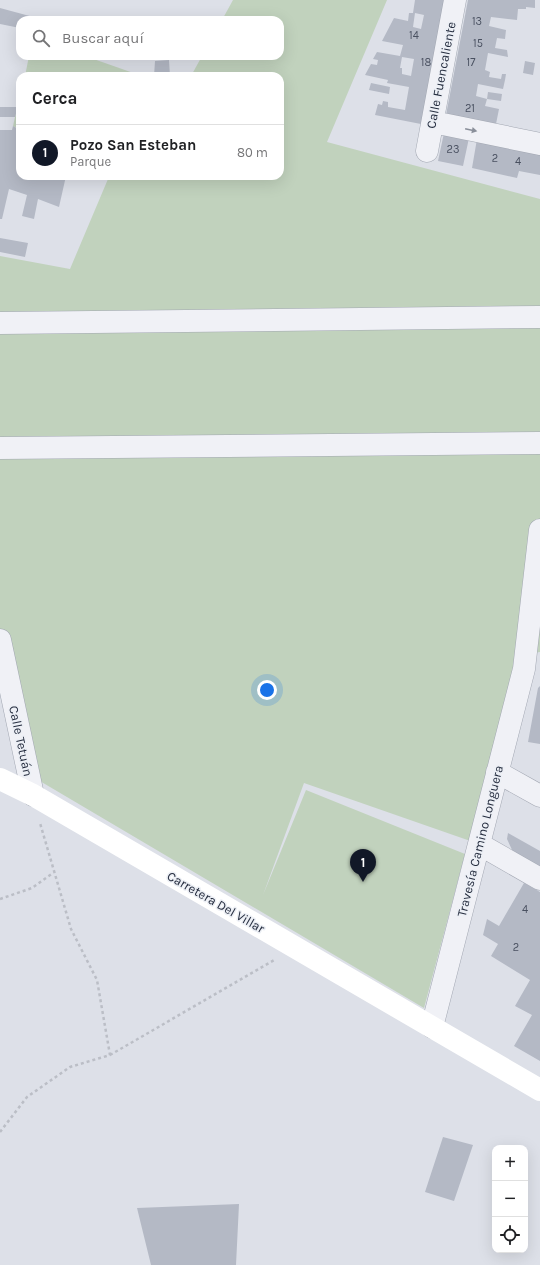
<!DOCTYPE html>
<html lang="es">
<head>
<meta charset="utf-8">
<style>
  body { margin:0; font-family:Karla,sans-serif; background:#f2f2f2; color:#202124 }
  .controls { position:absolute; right:12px; bottom:12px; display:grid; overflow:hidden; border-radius:8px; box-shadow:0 4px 16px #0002 }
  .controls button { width:36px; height:36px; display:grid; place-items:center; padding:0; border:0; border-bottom:1px solid #e0e0e0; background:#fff; color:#202124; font:20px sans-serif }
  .you { position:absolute; left:267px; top:690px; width:14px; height:14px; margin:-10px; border:3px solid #fff; border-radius:50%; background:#1a73e8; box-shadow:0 0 0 6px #1a73e833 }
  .badge { display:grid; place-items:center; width:26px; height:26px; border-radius:50%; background:#111827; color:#fff; font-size:13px; font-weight:700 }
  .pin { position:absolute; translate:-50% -33px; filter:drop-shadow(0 1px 2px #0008) }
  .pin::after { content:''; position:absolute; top:21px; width:14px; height:12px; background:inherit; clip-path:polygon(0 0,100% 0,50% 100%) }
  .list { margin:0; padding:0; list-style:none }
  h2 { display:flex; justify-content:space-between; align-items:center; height:52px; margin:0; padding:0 16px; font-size:17px }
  h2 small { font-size:13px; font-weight:400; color:#757577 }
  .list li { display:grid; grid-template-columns:26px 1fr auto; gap:12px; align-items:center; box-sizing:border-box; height:56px; padding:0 16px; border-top:1px solid #e0e0e0 }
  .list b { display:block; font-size:15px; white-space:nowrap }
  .list p { margin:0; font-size:13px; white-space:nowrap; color:#757577 }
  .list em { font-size:13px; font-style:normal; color:#757577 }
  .icon { flex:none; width:22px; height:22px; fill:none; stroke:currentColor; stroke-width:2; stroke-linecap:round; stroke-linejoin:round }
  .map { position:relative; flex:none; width:540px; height:1265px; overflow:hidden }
  .search { position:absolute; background:#fff; box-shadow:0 4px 16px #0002; left:16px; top:16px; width:268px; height:44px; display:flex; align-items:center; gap:10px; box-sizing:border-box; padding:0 14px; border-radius:12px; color:#757577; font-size:15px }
  .panel { position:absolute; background:#fff; box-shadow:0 4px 16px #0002; left:16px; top:72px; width:268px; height:108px; border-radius:12px }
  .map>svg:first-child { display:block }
</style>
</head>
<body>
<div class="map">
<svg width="540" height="1265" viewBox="0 0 540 1265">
  <rect width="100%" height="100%" fill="#dde0e8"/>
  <!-- green -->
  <path fill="#c1d2bd" d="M233,0H387L327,142L540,199V652L526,654L479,844L304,783L263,895L306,790L465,854L424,1008L28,774L0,640V256L70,269L108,179L103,176H280V76H191L202,56H280V20H222Z
    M29,56H85L142,76H25Z
    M20,95V130L13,126Z"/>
  <!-- building -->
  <path fill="#b4b9c5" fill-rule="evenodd" d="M415,0H449L426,125L375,115L378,104L382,105L383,101L388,102V107L405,110L409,87L387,83L388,80L365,75L371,64L377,65L378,60L373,59L377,52L400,56L403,45L382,41L394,18L408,21L409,13H413ZM415,13L424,15L421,29L413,27ZM402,57L414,59L411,76L402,74V68H400Z
    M468,0H535V8L526,7V9H518L517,20L491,17L489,26L506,30L505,39L497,38L495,48L507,50L508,57L488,53L485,70L490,72L489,77L501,79L502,74H506L505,80L503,89L478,84L476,96L487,99L485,106L499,109L496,124L446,115Z
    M0,8L37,18V20H20V28L0,24Z
    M169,60L170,76H154L155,61Z
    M525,61L535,63L533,75L523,73Z
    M371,83L390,87L389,94L369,90Z
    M488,92L502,94L501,101L487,99Z
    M0,107H18L15,117H0Z
    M13,126L20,130V176H66L59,207L38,199L34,219L22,216L27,195L9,189L2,219H0V130H12Z
    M444,133L469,138L463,166L438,161Z
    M477,139L540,152V175L519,171L517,178L472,168Z
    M0,238L28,243L25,257L0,252Z
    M540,686V744L528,742L538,688Z
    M508,833L540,851V867L513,852L507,839Z
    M524,883L540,892V1061L514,1046L532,1015L515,1006L530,980L491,956L498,944L483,935L487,919L499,926Z
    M443,1137L473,1145L454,1201L425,1192Z
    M239,1204L236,1265H151L137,1208Z"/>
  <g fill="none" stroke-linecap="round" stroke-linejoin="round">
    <defs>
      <path id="street" d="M433,122L540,144
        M427,151L455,0
        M0,323L540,317
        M0,448L540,443
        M0,640L33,795
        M497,772L540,796
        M479,844L540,879
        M432,1027L524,669L540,530"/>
    </defs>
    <!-- street casing -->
    <use href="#street" stroke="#a2a7b2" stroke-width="23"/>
    <!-- path -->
    <path stroke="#bbbec6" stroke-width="2.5" stroke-dasharray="3 3" stroke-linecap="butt" d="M0,899L32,888L53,873
      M110,1055L276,959
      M0,1132L27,1097L70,1067L110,1055L97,980L71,929L40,823"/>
    <!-- street -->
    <use href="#street" stroke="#f0f1f6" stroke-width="22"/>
    <!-- secondary -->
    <path stroke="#fff" stroke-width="22" d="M0,779L33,795L540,1090"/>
  </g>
  <!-- one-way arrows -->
  <defs><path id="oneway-solid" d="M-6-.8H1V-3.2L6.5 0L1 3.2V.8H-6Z"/></defs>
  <use fill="#8a8f9a" href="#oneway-solid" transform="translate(471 130) rotate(12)"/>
  <g text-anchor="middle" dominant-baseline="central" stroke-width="3" stroke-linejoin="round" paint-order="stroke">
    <!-- number labels -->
    <g font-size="11" fill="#495060">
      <text x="477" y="21">13</text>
      <text x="414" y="35">14</text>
      <text x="478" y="43">15</text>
      <text x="426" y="62">18</text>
      <text x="471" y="62">17</text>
      <text x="470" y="108">21</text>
      <text x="453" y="149">23</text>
      <text x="495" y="158">2</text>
      <text x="518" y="161">4</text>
      <text x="525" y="909">4</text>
      <text x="516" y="947">2</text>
    </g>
    <!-- street labels -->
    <g font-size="13" fill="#252d3f" stroke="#eceff5">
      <text transform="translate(441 75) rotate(-79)">Calle Fuencaliente</text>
      <text transform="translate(21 741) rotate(78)">Calle Tetuán</text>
      <text transform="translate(480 841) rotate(-76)">Travesía Camino Longuera</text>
      <text transform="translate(216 902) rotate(30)">Carretera Del Villar</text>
    </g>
  </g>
</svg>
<div class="controls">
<button>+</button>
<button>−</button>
<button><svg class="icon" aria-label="locate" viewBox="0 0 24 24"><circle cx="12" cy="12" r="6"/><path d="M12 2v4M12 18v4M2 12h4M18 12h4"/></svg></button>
</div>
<div class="you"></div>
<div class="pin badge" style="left:363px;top:882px">1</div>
<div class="search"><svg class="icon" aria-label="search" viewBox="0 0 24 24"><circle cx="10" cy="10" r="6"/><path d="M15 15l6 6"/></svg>Buscar aquí</div>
<section class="panel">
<h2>Cerca<small></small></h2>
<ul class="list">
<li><span class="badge">1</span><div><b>Pozo San Esteban</b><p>Parque</p></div><em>80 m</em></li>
</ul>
</section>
</div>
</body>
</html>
